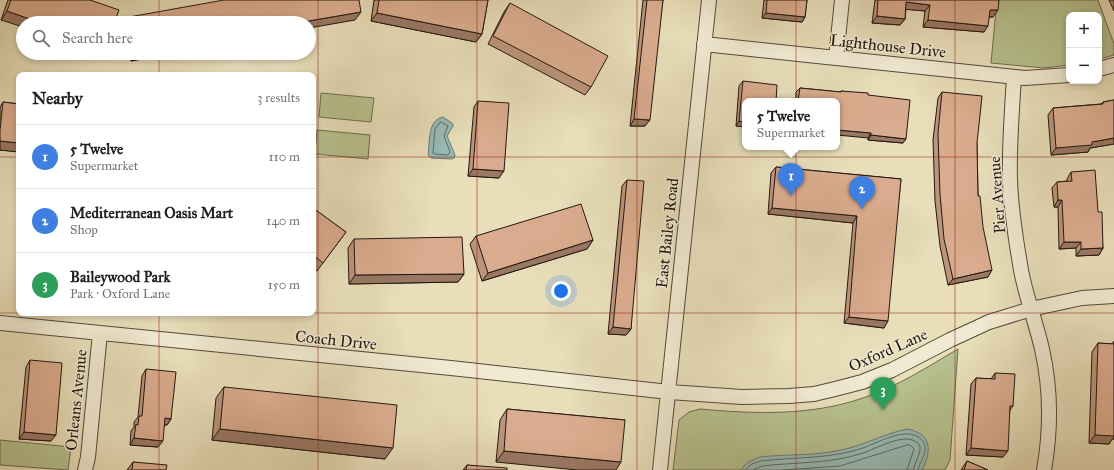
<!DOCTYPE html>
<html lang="en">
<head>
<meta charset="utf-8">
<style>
  body { margin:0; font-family:"IM FELL Great Primer",serif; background:#f6f6f6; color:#202124 }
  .controls { position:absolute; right:12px; top:12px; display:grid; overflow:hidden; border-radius:8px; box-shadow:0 2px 6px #0003 }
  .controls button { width:36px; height:36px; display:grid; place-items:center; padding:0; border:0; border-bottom:1px solid #e0e0e0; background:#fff; color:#202124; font:20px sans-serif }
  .you { position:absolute; left:561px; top:291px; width:14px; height:14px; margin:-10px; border:3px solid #fff; border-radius:50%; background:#1a73e8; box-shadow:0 0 0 6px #1a73e833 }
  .badge { display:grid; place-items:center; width:26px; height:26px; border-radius:50%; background:#db2777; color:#fff; font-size:13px; font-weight:700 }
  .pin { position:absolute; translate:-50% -33px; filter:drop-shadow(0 1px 2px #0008) }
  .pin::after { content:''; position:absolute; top:21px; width:14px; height:12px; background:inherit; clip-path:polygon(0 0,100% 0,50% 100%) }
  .popup { position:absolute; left:742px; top:98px; width:98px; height:52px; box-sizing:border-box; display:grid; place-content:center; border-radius:8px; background:#fff; filter:drop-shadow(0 1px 3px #0005); font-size:13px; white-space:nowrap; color:#757577 }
  .popup b { font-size:15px; color:#202124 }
  .popup::after { content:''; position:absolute; left:50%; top:100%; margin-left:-8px; border:8px solid transparent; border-top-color:#fff }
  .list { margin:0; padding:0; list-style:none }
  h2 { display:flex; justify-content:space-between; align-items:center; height:52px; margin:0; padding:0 16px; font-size:17px }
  h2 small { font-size:13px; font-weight:400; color:#757577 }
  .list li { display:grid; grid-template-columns:26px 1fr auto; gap:12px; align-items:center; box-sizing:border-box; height:64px; padding:0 16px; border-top:1px solid #e0e0e0 }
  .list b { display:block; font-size:15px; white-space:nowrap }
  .list p { margin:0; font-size:13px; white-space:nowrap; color:#757577 }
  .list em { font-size:13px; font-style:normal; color:#757577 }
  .icon { flex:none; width:22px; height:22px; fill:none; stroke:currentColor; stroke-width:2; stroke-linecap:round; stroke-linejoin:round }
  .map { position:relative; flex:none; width:1114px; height:470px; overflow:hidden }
  .search { position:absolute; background:#fff; box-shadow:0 2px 6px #0003; left:16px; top:16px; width:300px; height:44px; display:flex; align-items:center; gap:10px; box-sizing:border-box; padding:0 14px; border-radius:22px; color:#757577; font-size:15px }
  .panel { position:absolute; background:#fff; box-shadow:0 2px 6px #0003; left:16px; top:72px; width:300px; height:244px; border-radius:8px }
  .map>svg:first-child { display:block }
</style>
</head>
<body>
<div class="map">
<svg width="1114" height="470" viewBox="0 0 1114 470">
  <rect width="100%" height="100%" fill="#e8deba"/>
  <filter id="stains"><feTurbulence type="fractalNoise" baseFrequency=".005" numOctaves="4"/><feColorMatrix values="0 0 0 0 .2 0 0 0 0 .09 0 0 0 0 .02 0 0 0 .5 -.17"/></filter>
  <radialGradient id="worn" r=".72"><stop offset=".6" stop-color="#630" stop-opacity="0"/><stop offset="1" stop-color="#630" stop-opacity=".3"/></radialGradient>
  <!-- green -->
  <path fill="#b7c18f" stroke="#6d6c4f" d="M997,0H1098L1114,44V55L1099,59V15H1069V65L1044,68L991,63Z
    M321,93L374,98L371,122L319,117Z
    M317,130L370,135L368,159L315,154Z
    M958,349L950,460L945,470H673L679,420L689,412L700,409C754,414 811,416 863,398C897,387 927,367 958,349Z
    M0,440L71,447L68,470L0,465Z"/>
  <!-- water -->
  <path fill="#98bbb6" stroke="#697973" d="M443,117L453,124V126L447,136L455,155L454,158L452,159L431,158L428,155C430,143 427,120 443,117Z
    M907,429C932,434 932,450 922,470H741C745,463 752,460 760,457C785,454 811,456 836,451C861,447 883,434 907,429Z"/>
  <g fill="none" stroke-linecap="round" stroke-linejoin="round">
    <!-- shore -->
    <path stroke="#5e6962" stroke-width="1" d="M441,122L448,126L444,136L450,152L448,155L435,154L433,153L435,129Z
      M745,470L752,464L761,461C794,457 828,459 860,449C876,444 906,425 921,439C931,449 920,460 918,470
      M753,470L762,466C796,462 830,464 863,453C878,448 909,429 920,446V451L913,470
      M783,470L840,466L907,445H910L914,449L907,470"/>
    <defs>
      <path id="street" d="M704,44L1025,78L1069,75
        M836,58L842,0
        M1099,69L1114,65
        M1014,77C1012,111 1009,146 1010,180C1011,210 1016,241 1021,270C1026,297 1036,323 1042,349C1051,389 1051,430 1044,470
        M0,323L451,368L669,392L742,397L789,396L814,394L835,389L862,382L892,370L950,340L989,322L1031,309L1082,298L1114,296
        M85,470L88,457L100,333
        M660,470L709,0"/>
    </defs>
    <!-- street casing -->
    <use href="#street" stroke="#54493a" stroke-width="16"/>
    <!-- street -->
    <use href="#street" stroke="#f0ead2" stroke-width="14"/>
  </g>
  <!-- wall -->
  <path fill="#bb947b" stroke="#23170f" d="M8,0H90L1,20Z
    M374,0H488L482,34L476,42L371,21Z
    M643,0H663L645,126H630Z
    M764,0H807L805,17L802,22L762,18Z
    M875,0H999L993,17H989L984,32L923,27L925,11L906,9L905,19L900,25L872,23Z
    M1109,0H1114V11Z
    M510,3L591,87L585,95L488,44L504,12Z
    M129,17L131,23H125Z
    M130,53H174L131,61Z
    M743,81L745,101V127L736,126L739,86Z
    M800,88L840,92L841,91L868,95L903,143L868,140V138L837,101H796V92Z
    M942,92L977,143L978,196L988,277L948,285L940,246L935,201L933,140L938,98Z
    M1114,100V144L1090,148L1088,152L1051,155L1048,115L1053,108L1101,104L1103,102Z
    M478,101L499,178L468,176L474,107Z
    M3,102L19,104V152L0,150V107Z
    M776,167L901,179L884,328L844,323L853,223L768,214L771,173Z
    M1071,172L1098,212L1103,248L1099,255L1076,256V248L1059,249L1058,207H1054L1052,188L1057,182L1067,181V179Z
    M627,180L631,329L626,335L608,334L622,186Z
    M313,208L346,232L317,271L313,268Z
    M476,236L593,240L587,249L482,281L470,244Z
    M354,239L464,274L458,282L349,284L348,248Z
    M1114,341V439H1112L1109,444L1089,443L1092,352L1098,343L1112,344Z
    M30,360L51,441L19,439L26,367Z
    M146,369L171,419L167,425H164L158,447L130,445L131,431L134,427V422L138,417L142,376Z
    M995,373L1013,406L1010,410L1003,457L966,455L971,384L976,378L991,379Z
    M224,387L385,459L212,440L216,398Z
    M507,409L625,420L496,462L500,420Z
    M967,461L988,470H961Z
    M133,462L166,470H127Z
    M467,465L507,470H463Z"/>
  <!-- shaded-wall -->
  <path fill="#997864" stroke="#23170f" d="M906,2L930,5L925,11L902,9Z
    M990,10H998L993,17L985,16Z
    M7,11L41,23H23V27L1,20Z
    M361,12L355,20L309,28V23H297Z
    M377,13L482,34L476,42L371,21Z
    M766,13L805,17L802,22L762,18Z
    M877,16L905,19L900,25L872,23Z
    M928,20L988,26L984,32L923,27Z
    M137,53H174L131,61Z
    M634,119L650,120L645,126H630Z
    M739,121L745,122V127L736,126Z
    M837,130L871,133L868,138L837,135Z
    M871,135L906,139L903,143L868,140Z
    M1114,138V144L1090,148L1088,152L1051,155L1056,148Z
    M0,141L19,143V152L0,150Z
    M473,169L504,171L499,178L468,176Z
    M1058,200H1062L1058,207H1054Z
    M772,208L857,216L853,223L768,214Z
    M593,240L587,249L482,281L488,273Z
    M1064,242H1081L1076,248L1059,249Z
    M1103,248L1099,255L1076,256L1081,249Z
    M992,270L988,277L948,285L953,279Z
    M464,274L458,282L349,284L355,275Z
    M849,317L888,321L884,328L844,323Z
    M613,327L631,329L626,335L608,334Z
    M165,418L171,419L167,425H160Z
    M220,429L393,448L385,459L212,440Z
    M1114,431V439H1112L1109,444L1089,443L1095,435Z
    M24,432L56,435L51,441L19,439Z
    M134,438L163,441L158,447L130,445Z
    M971,448L1008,451L1003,457L966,455Z
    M504,451L621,462L616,470H577L496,462Z"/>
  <!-- building -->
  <path fill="#daac8f" stroke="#23170f" d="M11,0H90L119,10L114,23H41L7,11Z
    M224,0H359L361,12L297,23H131L129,17Z
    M379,0H488L482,34L377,13Z
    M647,0H663L650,120L634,119Z
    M767,0H807L805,17L766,13Z
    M878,0H999L998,10H990L988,26L928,20L930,5L906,2L905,19L877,16Z
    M510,3L608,56L591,87L493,36Z
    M743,81L777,85L776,101H745V122L739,121Z
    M800,88L841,92V91L868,93V95L910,100L906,139L871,135V133L837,130V101H798Z
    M942,92L982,96L977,143L978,196H980L983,227L992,270L953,279L944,239L940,194L938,133Z
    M1114,100V138L1092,142V145L1056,148L1053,108L1103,104V102Z
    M478,101L509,103L504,171L473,169Z
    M3,102L19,104V143L0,141V130Z
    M776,167L901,179L888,321L849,317L857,216L772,208Z
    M1095,170L1098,212H1102L1103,248L1081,249V242H1064L1062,200H1058L1057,182L1072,181L1071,172Z
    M627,180L644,181L631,329L613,327Z
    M581,204L593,240L488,273L476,236Z
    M313,208L346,232L323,263L313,255Z
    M462,237L464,274L355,275L354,239Z
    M1098,343L1114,344V436L1095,435Z
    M30,360L62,363L56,435L24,432Z
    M146,369L176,372L171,419L165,418L163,441L134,438L136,424L138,425L139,416H142Z
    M995,373L1015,374L1013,406H1010L1008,451L971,448L976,378L995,379Z
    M224,387L397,405L393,448L220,429Z
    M507,409L625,420L621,462L504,451Z
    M967,461L988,470H964Z
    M133,462L167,465L166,470H132Z
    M467,465L507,468V470H466Z"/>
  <!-- grid -->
  <path fill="none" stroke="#8f2418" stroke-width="1" stroke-opacity="0.55" d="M159,0V23M318,0V470M477,0V470M637,0V470M796,0V470M955,0V470M159,53V75M0,157H19M313,157H1114M0,313H1114M159,313V470"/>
  <g text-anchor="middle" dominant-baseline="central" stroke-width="3" stroke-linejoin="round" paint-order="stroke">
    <!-- street labels -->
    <g font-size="16" fill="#23170f" stroke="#f0ead2">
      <text transform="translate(888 46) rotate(6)">Lighthouse Drive</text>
      <text transform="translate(997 195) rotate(-94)">Pier Avenue</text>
      <text transform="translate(667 233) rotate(-84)">East Bailey Road</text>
      <text transform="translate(336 340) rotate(6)">Coach Drive</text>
      <text transform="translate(888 350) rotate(-24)">Oxford Lane</text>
      <text transform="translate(76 400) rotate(-84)">Orleans Avenue</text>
    </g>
  </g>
  <rect width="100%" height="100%" filter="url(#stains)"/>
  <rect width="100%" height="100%" fill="url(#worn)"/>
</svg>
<div class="controls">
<button>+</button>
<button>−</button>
</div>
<div class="you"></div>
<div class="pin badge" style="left:791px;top:196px;background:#3f7fe0">1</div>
<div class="popup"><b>5 Twelve</b>Supermarket</div>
<div class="pin badge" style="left:862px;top:209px;background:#3f7fe0">2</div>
<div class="pin badge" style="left:883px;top:410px;background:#2e9e5b">3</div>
<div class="search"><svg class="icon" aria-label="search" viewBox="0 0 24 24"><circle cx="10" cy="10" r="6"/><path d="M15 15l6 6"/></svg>Search here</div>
<section class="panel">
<h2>Nearby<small>3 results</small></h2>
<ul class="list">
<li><span class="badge" style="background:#3f7fe0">1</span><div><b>5 Twelve</b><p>Supermarket</p></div><em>110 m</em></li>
<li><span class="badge" style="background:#3f7fe0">2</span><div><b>Mediterranean Oasis Mart</b><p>Shop</p></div><em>140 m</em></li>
<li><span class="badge" style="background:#2e9e5b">3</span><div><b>Baileywood Park</b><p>Park · Oxford Lane</p></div><em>150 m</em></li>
</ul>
</section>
</div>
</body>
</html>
